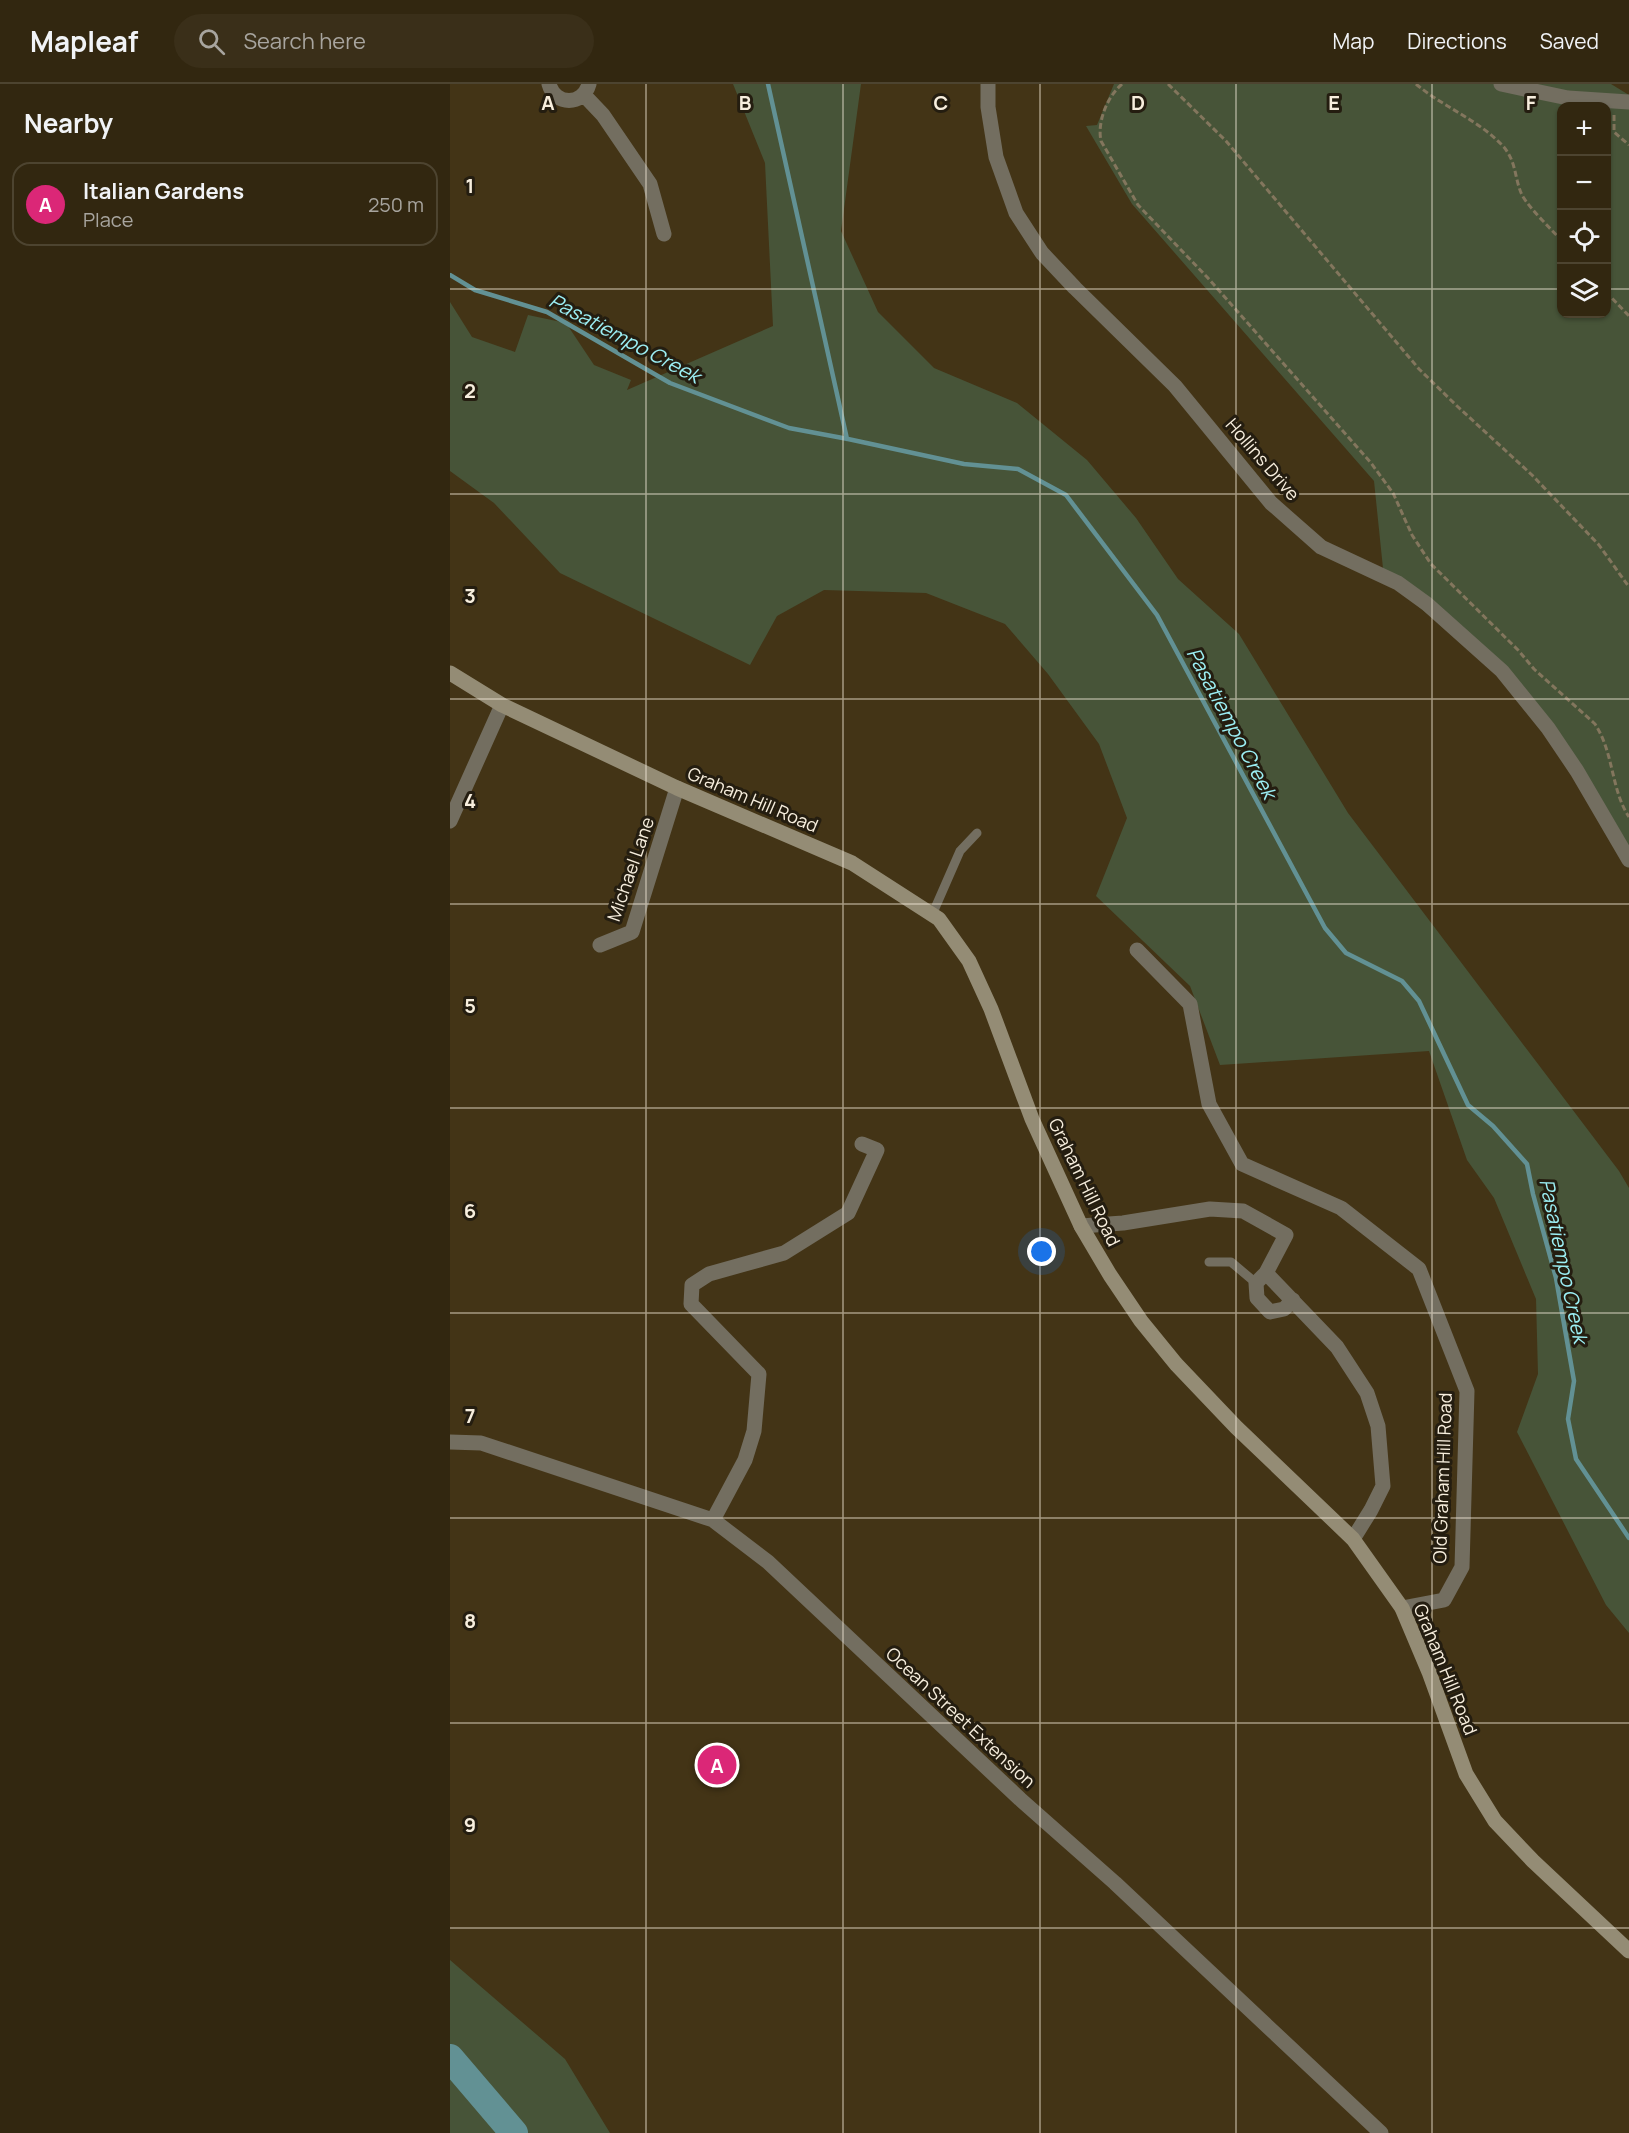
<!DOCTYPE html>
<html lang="en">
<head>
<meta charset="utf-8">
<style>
  body { margin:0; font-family:Manrope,sans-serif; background:#3a2f19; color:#f1f3f6 }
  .controls { position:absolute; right:18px; top:18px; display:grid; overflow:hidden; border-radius:12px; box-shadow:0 2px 4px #0004 }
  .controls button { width:54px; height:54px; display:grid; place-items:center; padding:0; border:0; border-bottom:2px solid #4d4430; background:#322710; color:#f1f3f6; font:30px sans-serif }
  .you { position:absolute; left:592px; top:1168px; width:21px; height:21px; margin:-15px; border:4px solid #fff; border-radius:50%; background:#1a73e8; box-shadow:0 0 0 9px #1a73e833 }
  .badge { display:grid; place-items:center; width:39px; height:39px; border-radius:50%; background:#db2777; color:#fff; font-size:20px; font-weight:700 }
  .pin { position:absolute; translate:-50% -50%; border:3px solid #fff; box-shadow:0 2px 6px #0006 }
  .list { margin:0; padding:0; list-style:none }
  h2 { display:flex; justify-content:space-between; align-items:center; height:78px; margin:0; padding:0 24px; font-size:26px }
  h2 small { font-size:20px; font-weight:400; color:#a8a59f }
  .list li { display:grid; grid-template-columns:39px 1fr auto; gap:18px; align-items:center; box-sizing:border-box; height:84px; margin:0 12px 12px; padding:0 12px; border:2px solid #4d4430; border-radius:18px }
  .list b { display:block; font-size:22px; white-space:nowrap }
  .list p { margin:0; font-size:20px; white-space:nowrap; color:#a8a59f }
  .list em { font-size:20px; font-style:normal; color:#a8a59f }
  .icon { flex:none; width:33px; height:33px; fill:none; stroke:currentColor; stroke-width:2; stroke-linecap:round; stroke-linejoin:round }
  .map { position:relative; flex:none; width:1179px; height:2049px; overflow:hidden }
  header { display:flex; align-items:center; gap:36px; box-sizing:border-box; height:84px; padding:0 30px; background:#322710; border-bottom:2px solid #4d4430 }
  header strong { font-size:28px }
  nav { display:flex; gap:33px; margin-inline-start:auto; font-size:21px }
  .search { width:420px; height:54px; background:#3a2f19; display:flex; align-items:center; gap:15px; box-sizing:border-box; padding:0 21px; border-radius:33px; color:#a8a59f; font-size:22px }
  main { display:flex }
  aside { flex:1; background:#322710 }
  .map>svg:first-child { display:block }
</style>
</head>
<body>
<header>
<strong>Mapleaf</strong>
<div class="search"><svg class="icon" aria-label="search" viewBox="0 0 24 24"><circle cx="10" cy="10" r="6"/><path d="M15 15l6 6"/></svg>Search here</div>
<nav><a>Map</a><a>Directions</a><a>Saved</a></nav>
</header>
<main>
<aside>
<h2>Nearby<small></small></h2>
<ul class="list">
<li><span class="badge">A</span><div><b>Italian Gardens</b><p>Place</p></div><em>250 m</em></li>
</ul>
</aside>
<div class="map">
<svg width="1179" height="2049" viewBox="0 0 1179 2049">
  <rect width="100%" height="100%" fill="#433416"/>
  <!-- green -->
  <path fill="#475438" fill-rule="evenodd" d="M283,0H411L391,147L428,228L484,284L567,319L637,376L686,434L728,495L789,550L898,729L1169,1087L1179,1104V1549L1156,1521L1067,1348L1088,1290L1086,1215L1044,1114L1017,1076L979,967L770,981L740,902L646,812L677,734L649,660L598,590L555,540L476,509L374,506L327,532L300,581L110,489L44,419L0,387V218L22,253L65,268L78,231L116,239L144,281L181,296L177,306L323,242L315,79Z
    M664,0H1161L1179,11V772L1074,610L934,494L924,397L682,120L636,42L647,41ZM1112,22H1156V230H1112Z
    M0,1876L115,1975L160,2049H0Z"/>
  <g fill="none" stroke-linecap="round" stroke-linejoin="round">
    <!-- stream -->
    <path stroke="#629194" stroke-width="4.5" d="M318,0L397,355
      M0,191L25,206L97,228L220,299L339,344L398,355L514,380L568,385L616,411L707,531L875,844L896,869L952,897L969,917L1018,1021L1043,1042L1077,1080L1083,1110L1106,1194L1124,1297L1118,1335L1126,1375L1179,1454"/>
    <!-- river -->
    <path stroke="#629194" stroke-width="28" d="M0,1974L64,2049"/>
    <!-- path -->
    <path stroke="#83765d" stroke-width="3" stroke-dasharray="6 3" stroke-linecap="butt" d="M672,0C657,13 647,38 651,57L688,121L757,193L921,379L943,409L962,451L981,480L1068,566L1084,585L1145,640C1164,669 1161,706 1179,733
      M718,0L776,57L969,285L1007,322L1082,391L1149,461L1179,503
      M966,0C993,23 1027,35 1052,61C1067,77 1064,94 1072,111C1079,124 1101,145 1112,157
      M1164,31V48L1179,61
      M1156,208L1179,232"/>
    <!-- service -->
    <path stroke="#736e60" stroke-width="9" d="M482,831L510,767L527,749
      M759,1178H781L806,1199"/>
    <!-- minor -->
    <path stroke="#736e60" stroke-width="15" d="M99,0C105,22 133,22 139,0
      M538,0V23L546,73L566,129L592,169L625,204L725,302L821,419L871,463L948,499L977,520L1052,587L1098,644L1127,687L1179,776
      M134,11L153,31L200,100L214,150
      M0,737L52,621
      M150,861L182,848L227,704
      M687,866L740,920L759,1020L792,1080L891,1124L969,1185L1017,1307L1012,1483L994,1516L952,1524
      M631,1142L673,1139L760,1125L793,1127L836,1151L816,1189L887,1263L917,1309L928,1342L933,1402L921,1426L903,1455
      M816,1189L806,1199L807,1214L820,1228L834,1225L843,1216
      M0,1358L31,1359L263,1436L318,1478L570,1715L665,1799L931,2049
      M263,1436L295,1376L304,1347L309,1290L241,1220L242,1201L259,1190L334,1169L398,1129L427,1066L412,1060"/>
    <!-- tertiary -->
    <path stroke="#736e60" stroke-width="15" d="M1051,0L1118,14L1179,18"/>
    <!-- secondary -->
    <path stroke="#948c75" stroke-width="15" d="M0,589L52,621L227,704L402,779L489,835L519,877L541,925L582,1035L631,1142L660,1191L691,1237L726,1280L786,1343L903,1455L952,1524L979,1588L1016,1690L1045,1737L1083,1777L1179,1867"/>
  </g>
  <!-- grid -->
  <path fill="none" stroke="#f7eedd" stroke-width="1.5" stroke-opacity="0.55" d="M196,0V2049M393,0V2049M590,0V2049M786,0V2049M982,0V2049M0,205H1112M1156,205H1179M0,410H1179M0,615H1179M0,820H1179M0,1024H1179M0,1229H1179M0,1434H1179M0,1639H1179M0,1844H1179"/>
  <g text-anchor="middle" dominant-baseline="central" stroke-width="6" stroke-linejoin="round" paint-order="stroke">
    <!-- street labels -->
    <g font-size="18" fill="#f7eedd" stroke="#241d10">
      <text transform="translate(813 375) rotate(49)">Hollins Drive</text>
      <text transform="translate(303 715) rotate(23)">Graham Hill Road</text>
      <text transform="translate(180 785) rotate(-71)">Michael Lane</text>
      <text transform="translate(635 1098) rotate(64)">Graham Hill Road</text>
      <text transform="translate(992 1394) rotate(-88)">Old Graham Hill Road</text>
      <text transform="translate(996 1585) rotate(68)">Graham Hill Road</text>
      <text transform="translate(511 1633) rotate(43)">Ocean Street Extension</text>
    </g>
    <!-- water labels -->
    <g font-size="20" font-style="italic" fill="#9ceff4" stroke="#241d10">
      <text transform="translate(175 254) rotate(28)">Pasatiempo Creek</text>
      <text transform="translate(782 639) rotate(62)">Pasatiempo Creek</text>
      <text transform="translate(1114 1177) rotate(78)">Pasatiempo Creek</text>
    </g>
  </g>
  <g font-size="20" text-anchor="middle" font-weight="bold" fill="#f7eedd" stroke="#241d10" stroke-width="6" stroke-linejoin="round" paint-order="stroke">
    <text x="98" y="26">A</text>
    <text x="295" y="26">B</text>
    <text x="491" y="26">C</text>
    <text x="688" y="26">D</text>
    <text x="884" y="26">E</text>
    <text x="1081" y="26">F</text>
    <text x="20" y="109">1</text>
    <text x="20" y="314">2</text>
    <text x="20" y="519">3</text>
    <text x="20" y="724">4</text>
    <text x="20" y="929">5</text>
    <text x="20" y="1134">6</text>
    <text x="20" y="1339">7</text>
    <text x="20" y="1544">8</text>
    <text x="20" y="1748">9</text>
  </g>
</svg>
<div class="controls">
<button>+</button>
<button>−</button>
<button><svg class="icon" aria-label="locate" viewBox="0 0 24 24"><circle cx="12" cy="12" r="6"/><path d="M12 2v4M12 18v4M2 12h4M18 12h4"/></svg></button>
<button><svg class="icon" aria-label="layers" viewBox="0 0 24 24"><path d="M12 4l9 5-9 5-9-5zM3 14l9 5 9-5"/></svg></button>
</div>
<div class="you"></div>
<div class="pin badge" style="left:267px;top:1681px">A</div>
</div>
</main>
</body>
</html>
